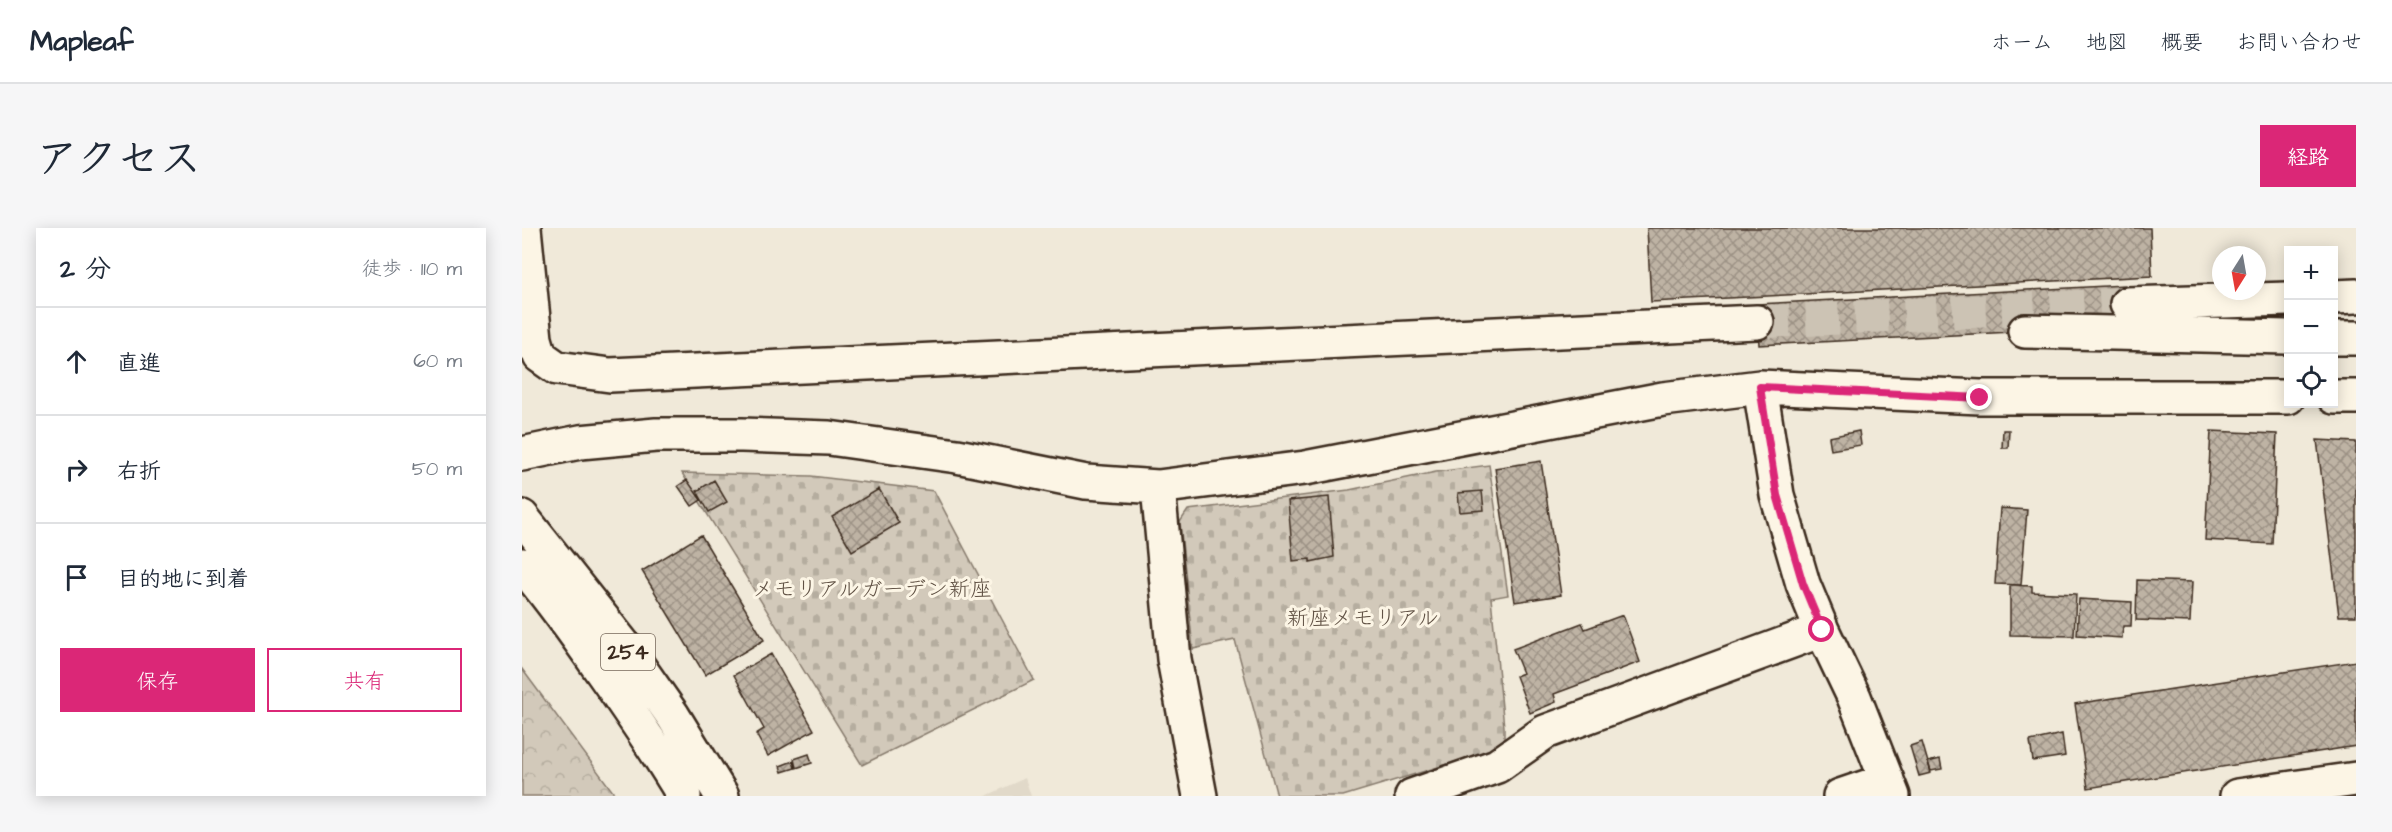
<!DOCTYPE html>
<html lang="ja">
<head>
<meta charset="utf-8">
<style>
  body { margin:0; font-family:"Architects Daughter","Klee One",sans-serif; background:#f6f6f7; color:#1f2937 }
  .controls { position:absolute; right:18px; top:18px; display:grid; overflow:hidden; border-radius:0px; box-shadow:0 3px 15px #0003 }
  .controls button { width:54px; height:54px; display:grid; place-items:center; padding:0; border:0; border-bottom:2px solid #e0e1e3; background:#fff; color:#1f2937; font:30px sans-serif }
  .compass { position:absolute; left:1690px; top:18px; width:54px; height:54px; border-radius:50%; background:#fff; box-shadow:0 3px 15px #0003; rotate:191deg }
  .stop { position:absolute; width:18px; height:18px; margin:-14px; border:4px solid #db2777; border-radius:50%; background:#fff }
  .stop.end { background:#db2777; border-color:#fff; box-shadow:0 2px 6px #0008 }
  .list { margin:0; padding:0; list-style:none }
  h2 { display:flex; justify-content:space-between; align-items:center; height:78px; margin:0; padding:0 24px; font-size:26px }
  h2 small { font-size:20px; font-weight:400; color:#747a83 }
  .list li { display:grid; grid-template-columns:39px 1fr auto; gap:18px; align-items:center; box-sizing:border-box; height:108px; padding:0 24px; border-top:2px solid #e0e1e3 }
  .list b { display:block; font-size:22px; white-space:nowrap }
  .list em { font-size:20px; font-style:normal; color:#747a83 }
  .actions { display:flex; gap:12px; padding:18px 24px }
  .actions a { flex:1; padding:14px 0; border:2px solid #db2777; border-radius:0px; text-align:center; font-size:21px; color:#db2777 }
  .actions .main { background:#db2777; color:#fff }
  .icon { flex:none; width:33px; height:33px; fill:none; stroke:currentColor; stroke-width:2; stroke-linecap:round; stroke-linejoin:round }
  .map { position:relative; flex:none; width:1834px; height:568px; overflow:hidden; border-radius:0px }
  header { display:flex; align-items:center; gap:36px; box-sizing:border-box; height:84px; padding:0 30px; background:#fff; border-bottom:2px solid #e0e1e3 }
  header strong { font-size:28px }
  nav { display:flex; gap:33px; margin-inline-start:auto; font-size:21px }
  .intro { display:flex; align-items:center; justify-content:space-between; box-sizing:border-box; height:144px; padding:0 36px }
  h1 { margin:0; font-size:42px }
  .button { padding:15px 27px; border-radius:0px; background:#db2777; color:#fff; font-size:21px; font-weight:700 }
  main { display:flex; gap:36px; padding:0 36px }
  aside { flex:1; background:#fff; border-radius:0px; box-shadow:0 3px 15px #0003 }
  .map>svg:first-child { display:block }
</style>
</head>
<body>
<header>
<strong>Mapleaf</strong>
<nav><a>ホーム</a><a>地図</a><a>概要</a><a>お問い合わせ</a></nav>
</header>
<div class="intro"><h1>アクセス</h1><a class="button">経路</a></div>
<main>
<aside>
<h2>2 分<small>徒歩 · 110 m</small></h2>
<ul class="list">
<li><svg class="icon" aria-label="ahead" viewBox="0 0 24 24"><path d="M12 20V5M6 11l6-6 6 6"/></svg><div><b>直進</b></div><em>60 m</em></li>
<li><svg class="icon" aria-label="right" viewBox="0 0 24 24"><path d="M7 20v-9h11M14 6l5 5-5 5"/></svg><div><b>右折</b></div><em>50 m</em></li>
<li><svg class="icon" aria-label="arrive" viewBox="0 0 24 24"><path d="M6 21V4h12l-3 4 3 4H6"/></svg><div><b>目的地に到着</b></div></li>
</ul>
<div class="actions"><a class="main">保存</a><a>共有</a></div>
</aside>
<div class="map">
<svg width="1834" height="568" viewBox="0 0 1834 568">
  <defs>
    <pattern id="forest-crowns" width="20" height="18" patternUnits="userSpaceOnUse" patternTransform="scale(1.5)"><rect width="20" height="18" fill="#d2c9ba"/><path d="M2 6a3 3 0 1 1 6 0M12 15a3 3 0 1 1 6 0" fill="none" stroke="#b5ad9f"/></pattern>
    <pattern id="cemetery-stones" width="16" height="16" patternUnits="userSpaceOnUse" patternTransform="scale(1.5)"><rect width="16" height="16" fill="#d2c9ba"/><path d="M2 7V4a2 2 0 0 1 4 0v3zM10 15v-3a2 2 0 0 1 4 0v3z" fill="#b5ad9f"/></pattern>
    <pattern id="building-cross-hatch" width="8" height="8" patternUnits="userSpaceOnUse" patternTransform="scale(1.5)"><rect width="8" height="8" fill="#beb3a4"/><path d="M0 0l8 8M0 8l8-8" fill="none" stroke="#9c9285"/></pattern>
  </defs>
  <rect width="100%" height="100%" fill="#f0e9d9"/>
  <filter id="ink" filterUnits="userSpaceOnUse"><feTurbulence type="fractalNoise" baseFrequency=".0167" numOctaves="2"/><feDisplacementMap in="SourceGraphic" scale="12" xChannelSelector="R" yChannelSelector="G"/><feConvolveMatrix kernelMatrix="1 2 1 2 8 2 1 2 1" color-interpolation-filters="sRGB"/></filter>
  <g filter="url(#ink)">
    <!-- built -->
    <path fill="#e1d9c9" d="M503,550L509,568H464Z"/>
    <!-- forest -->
    <path fill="url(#forest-crowns)" stroke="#867a6c" stroke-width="1.5" d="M0,441L94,568H0Z"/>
    <!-- cemetery -->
    <path fill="url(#cemetery-stones)" stroke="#867a6c" stroke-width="1.5" d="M967,237L986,367L969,370L982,499V519L821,568H755L713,412L671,421L658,294L666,282L827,262L914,244Z
      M160,245L289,248L412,263L512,452L340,537Z"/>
    <!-- building -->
    <path fill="url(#building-cross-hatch)" stroke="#3b2a1e" stroke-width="1.5" d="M1125,0H1628L1630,48L1129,74Z
      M1603,57L1606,98L1237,117L1235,76Z
      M1481,202H1487L1486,220H1480Z
      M1481,202H1487L1486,220H1480Z
      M1337,203L1339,217L1309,222L1307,209Z
      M1337,203L1339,217L1309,222L1307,209Z
      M1689,203L1755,206L1750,316L1683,312Z
      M1795,212L1834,214V388H1817Z
      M1795,212L1834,214V388H1817Z
      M1019,233L1039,367L993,374L973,240Z
      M165,252L179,272L170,278L156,258Z
      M192,252L205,274L187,284L175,263Z
      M357,261L377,295L330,323L310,289Z
      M960,263L962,282L938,284L936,265Z
      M807,269L812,329L788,334V331L771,333L766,273Z
      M1478,280L1505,282L1499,357L1473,356Z
      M1478,280L1505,282L1499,357L1473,356Z
      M179,307L242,412L183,447L120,343Z
      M1615,352L1670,354L1668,394L1614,392Z
      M1615,352L1670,354L1668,394L1614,392Z
      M1488,357L1510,358V364L1554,366L1552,408L1488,407Z
      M1488,357L1510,358V364L1554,366L1552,408L1488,407Z
      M1557,371L1610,374L1609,398H1601L1600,410L1555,407Z
      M1557,371L1610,374L1609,398H1601L1600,410L1555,407Z
      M1101,387L1118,434L1032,466L1034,474L1008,485L994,448L1001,445L991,421L1060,395L1063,401Z
      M249,426L292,502L246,528L234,506L242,501L212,447Z
      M1834,433V518L1566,560L1553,476Z
      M1540,506L1543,528L1511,533L1508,513Z
      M1400,514L1409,545L1397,548L1388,518Z
      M287,526L290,535L274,540L272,531Z
      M1418,531L1420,541L1409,543L1406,534Z
      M271,533L273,540L260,544L258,538Z"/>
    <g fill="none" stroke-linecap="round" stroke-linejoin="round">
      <!-- minor-tunnel -->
      <path stroke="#ccc3b4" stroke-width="33" stroke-dasharray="33 16" stroke-linecap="butt" d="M1235,94L1605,76"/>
      <defs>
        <path id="minor" d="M1812,69L1834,68
          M1605,76L1766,71
          M1503,103L1766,109
          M1812,110H1834
          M13,111L18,128L35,140L88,147L1235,94
          M0,114L13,111L2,0
          M1238,159L1255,267L1281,356L1300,402L1332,469L1371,568
          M1812,169H1834
          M0,226L58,214L134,207H220L307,210L435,228L564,254L636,259L783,240L1141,171L1238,159L1458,169H1766
          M636,259L652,431L678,568
          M890,568L975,538L1023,504L1300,402
          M1318,568L1365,552
          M1715,568L1834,551"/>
        <path id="highway" d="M0,289L100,415L151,488L200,568
          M0,337C28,370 53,405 78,441C107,482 136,524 162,568"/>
      </defs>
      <!-- minor casing -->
      <use href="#minor" stroke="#3b2a1e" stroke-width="38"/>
      <!-- highway casing -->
      <use href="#highway" stroke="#3b2a1e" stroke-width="38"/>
      <!-- minor -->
      <use href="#minor" stroke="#fcf5e5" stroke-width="33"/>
      <!-- highway -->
      <use href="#highway" stroke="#fcf5e5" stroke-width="33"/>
    </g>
  </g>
  <g fill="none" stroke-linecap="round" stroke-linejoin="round" filter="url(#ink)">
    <!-- route -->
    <path stroke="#db2777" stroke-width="8" d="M1300,402L1281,356L1255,267L1238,159L1458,170"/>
  </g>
  <g text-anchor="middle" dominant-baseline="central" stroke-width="6" stroke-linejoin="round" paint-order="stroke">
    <!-- shield labels -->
    <rect fill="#fcf5e5" stroke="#75675a" stroke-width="1.5" x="79" y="406" width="54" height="36" rx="4.5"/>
    <g font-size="21" font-weight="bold" fill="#3b2a1e">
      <text x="106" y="424">254</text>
    </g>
    <!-- park labels -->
    <g font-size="22" fill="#615245" stroke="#fcf5e5">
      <text x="350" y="361">メモリアルガーデン新座</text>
      <text x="841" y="390">新座メモリアル</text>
    </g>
  </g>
</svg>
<div class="controls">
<button>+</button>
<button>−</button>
<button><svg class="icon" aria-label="locate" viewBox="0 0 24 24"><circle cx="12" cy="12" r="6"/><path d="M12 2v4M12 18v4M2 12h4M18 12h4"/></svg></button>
</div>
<svg class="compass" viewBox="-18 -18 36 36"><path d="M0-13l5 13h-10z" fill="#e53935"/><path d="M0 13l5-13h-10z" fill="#747a83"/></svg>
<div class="stop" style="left:1300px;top:402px"></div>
<div class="stop end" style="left:1458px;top:170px"></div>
</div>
</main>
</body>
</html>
